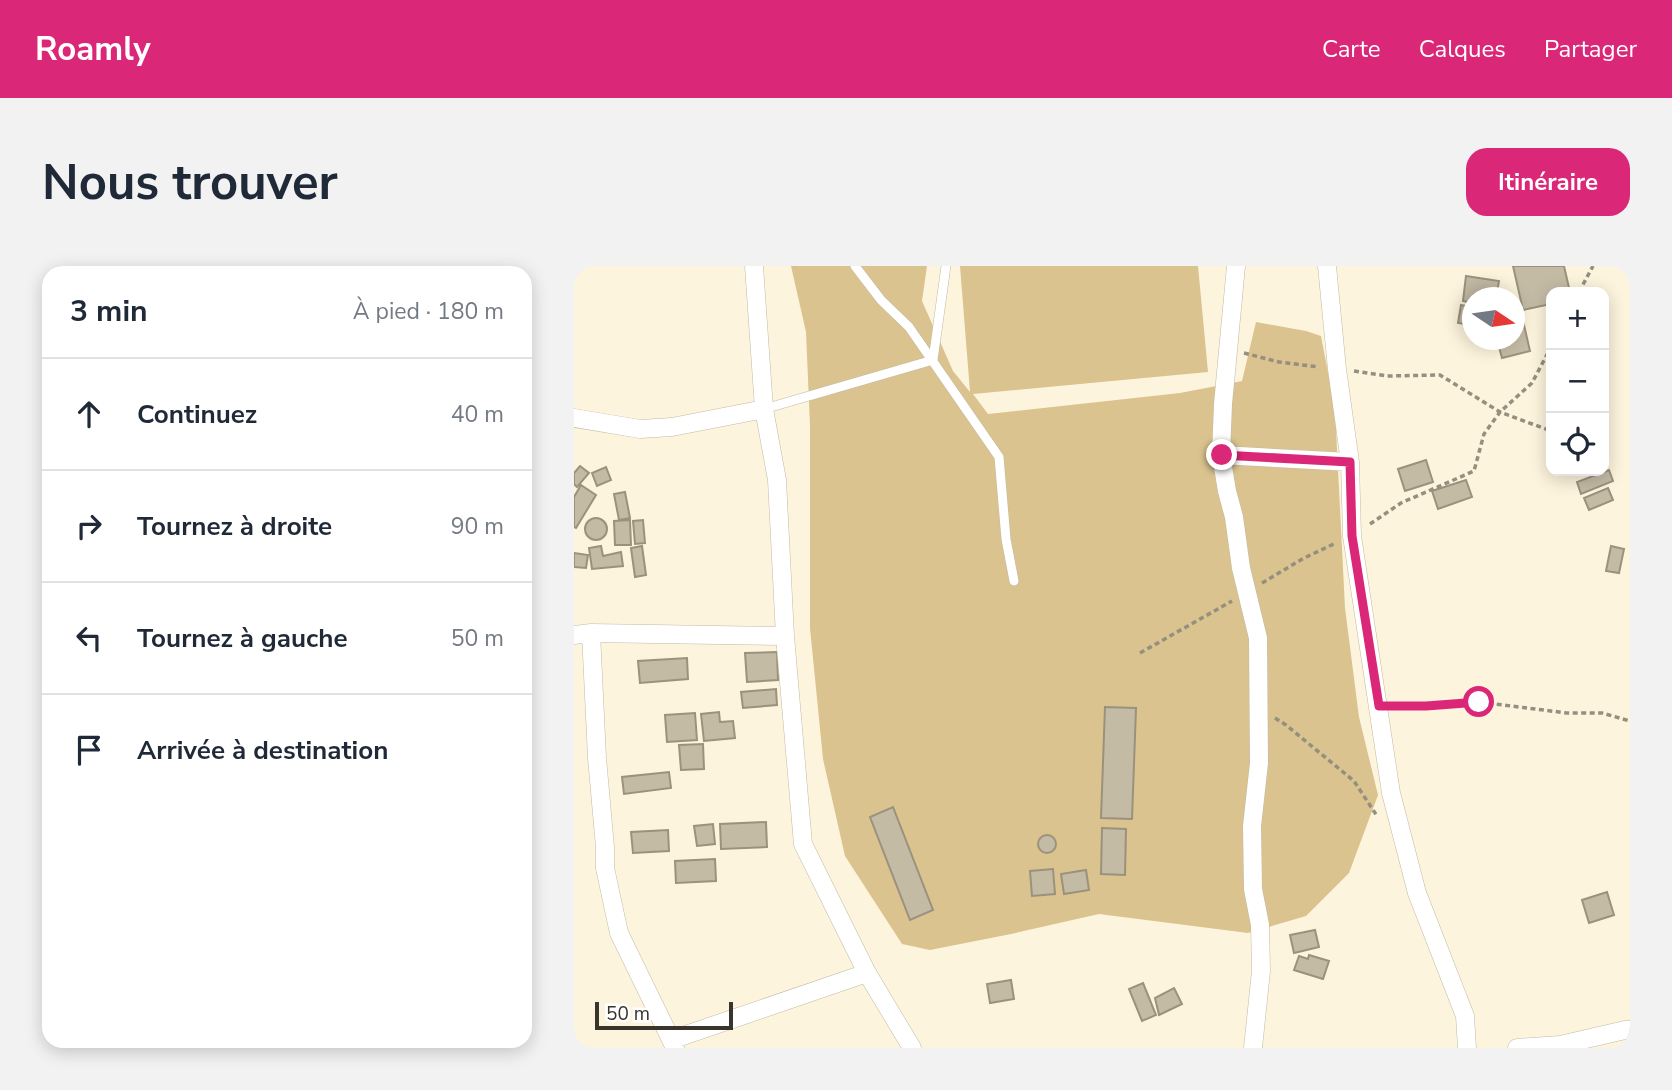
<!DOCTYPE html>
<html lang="fr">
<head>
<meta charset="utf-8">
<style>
  body { margin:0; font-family:"Nunito Sans",sans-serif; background:#f2f2f3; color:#1f2937 }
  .controls { position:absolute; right:21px; top:21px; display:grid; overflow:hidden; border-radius:14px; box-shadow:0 4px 18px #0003 }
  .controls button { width:63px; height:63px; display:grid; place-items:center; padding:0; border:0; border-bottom:2px solid #e0e1e3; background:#fff; color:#1f2937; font:35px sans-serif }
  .compass { position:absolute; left:888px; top:21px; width:63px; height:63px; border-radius:50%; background:#fff; box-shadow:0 4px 18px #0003; rotate:103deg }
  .scale { position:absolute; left:21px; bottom:18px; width:138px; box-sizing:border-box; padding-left:7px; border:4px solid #39352d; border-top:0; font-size:19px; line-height:24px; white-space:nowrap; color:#39352d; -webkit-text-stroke:5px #fff; paint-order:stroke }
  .stop { position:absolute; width:21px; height:21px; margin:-16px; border:5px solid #db2777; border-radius:50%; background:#fff }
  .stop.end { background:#db2777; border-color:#fff; box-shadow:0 2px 7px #0008 }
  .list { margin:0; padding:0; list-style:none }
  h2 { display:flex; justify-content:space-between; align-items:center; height:91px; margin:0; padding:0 28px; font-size:30px }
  h2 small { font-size:23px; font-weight:400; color:#747a83 }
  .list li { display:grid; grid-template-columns:46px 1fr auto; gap:21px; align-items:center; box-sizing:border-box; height:112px; padding:0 28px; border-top:2px solid #e0e1e3 }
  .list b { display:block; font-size:26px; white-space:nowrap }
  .list em { font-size:23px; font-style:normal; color:#747a83 }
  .icon { flex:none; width:38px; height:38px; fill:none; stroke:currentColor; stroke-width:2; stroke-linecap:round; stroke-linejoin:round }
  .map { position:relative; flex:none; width:1056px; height:782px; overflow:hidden; border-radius:21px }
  header { display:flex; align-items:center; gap:42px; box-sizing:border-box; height:98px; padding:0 35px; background:#db2777; color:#fff }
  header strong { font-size:33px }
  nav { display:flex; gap:38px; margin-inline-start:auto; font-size:24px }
  .intro { display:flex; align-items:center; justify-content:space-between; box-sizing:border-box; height:168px; padding:0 42px }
  h1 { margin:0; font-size:49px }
  .button { padding:18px 32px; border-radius:21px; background:#db2777; color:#fff; font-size:24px; font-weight:700 }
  main { display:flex; gap:42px; padding:0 42px }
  aside { flex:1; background:#fff; border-radius:21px; box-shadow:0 4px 18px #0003 }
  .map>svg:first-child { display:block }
</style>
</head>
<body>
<header>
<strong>Roamly</strong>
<nav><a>Carte</a><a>Calques</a><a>Partager</a></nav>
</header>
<div class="intro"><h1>Nous trouver</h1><a class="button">Itinéraire</a></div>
<main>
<aside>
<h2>3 min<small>À pied · 180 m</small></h2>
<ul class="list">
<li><svg class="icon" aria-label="ahead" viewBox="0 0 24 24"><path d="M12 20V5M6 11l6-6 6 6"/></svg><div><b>Continuez</b></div><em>40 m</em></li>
<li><svg class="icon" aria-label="right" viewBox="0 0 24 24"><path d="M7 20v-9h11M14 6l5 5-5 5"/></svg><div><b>Tournez à droite</b></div><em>90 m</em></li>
<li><svg class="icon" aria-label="left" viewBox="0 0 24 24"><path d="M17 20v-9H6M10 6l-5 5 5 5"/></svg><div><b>Tournez à gauche</b></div><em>50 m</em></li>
<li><svg class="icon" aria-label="arrive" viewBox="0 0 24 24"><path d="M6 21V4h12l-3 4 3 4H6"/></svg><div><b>Arrivée à destination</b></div></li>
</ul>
</aside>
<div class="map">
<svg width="1056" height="782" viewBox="0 0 1056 782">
  <rect width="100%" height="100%" fill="#fdf4dd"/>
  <!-- green -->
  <path fill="#dac38e" d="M217,0H353L348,35L379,105L396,126L386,0H624L634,106L399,128L414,148L606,127L668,115L682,56L732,65L747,70L761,143L771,342L785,451L804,529L775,607L732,650L674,667L525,648L437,668L356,684L328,678L271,590L249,493L236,362V160L232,66Z"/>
  <!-- building -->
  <path fill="#c4bba5" stroke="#9b927d" stroke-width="2" d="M939,0H990L996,26H977V38L949,44Z
    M892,10L925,15L922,32H898V37L889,35Z
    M887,39L898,41V59L884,57Z
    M947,46L956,85L928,92L923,74H940V47Z
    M852,194L859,216L831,225L824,203Z
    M6,200L15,207L3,221L0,218V207Z
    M32,201L37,214L23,220L18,207Z
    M1035,204L1039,215L1007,228L1003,216Z
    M892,214L898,231L864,243L858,225Z
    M7,219L22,229L2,262L0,261V231Z
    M1034,222L1039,234L1015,244L1010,232Z
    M51,226L56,252L45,254L40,228Z
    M11 263a11 11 0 1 1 22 0a11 11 0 1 1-22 0Z
    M56,254L57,279H41L40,255Z
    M69,254L71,277L61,278L59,255Z
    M27,280L29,290L47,286L49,300L18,303L15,282Z
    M68,280L72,309L61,311L57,282Z
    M1037,280L1050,283L1045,307L1032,305Z
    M0,287L14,289L12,302L0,301Z
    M203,386L204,414L173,416L171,387Z
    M113,392L114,413L66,417L64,395Z
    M202,423L203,439L169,442L167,426Z
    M531,441L562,442L558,553L527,552Z
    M145,446L146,456L159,455L161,472L130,475L127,448Z
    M121,447L123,474L93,476L91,449Z
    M129,478L130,503L107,504L105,479Z
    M95,506L97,522L50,528L48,511Z
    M319,541L359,644L336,654L296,551Z
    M192,556L193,581L147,583L146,558Z
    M139,558L141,578L123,580L120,560Z
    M528,562L552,563L551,609L527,608Z
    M94,564L95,585L59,587L57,566Z
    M464 578a9 9 0 1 1 18 0a9 9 0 1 1-18 0Z
    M141,593L142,615L102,617L101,595Z
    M479,603L481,628L458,630L456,605Z
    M512,604L515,624L490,628L487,608Z
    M1033,626L1040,649L1015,657L1008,634Z
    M741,664L745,681L720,687L716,669Z
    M735,689L755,695L749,713L720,704L725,690L734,693Z
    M437,714L440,733L416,737L413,718Z
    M569,717L582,749L568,755L555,723Z
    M600,722L608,738L585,749L581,732Z"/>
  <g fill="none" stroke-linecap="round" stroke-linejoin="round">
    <defs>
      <path id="lane" d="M281,0L307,34L335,61L425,191L432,273L440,315
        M190,143L359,94L372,0"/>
      <path id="street" d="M180,0L190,143L203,214L211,370L229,578L293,707L338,782
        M662,0L649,138L647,189L653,225L660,251L667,302L684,372L685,497L678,560L679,623L686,659L687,705L679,782
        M753,0L763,103L776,196L778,270L817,527L843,627L891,750L893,782
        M0,152L66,163L98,161L190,143
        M647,189L776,196
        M17,367L23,492L31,581V602L45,667L101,782
        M0,369L17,367L211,370
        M97,774L293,707
        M943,782L986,779L1051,764H1056"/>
    </defs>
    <!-- lane casing -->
    <use href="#lane" stroke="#c3baa4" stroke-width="10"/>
    <!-- street casing -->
    <use href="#street" stroke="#c3baa4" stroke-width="19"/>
    <!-- path -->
    <path stroke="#958f80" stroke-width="3.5" stroke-dasharray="5 3.5" stroke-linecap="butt" d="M1005,26L1019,0
      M670,87L705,96L745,101
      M780,105L813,110L866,109L926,146L977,165
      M796,258L827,237L900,205L910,168L926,146L958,117L977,81
      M688,317L730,292L762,277
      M566,387L658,335
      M821,440H852L905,436L993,447H1028L1056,455
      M701,452L712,459L780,515L803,550"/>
    <!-- lane -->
    <use href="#lane" stroke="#fff" stroke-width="9"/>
    <!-- street -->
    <use href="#street" stroke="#fff" stroke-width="18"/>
  </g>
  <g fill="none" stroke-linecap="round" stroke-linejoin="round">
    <!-- route -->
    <path stroke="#db2777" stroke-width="9" d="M648,189L776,196L778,270L805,440H852L905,436"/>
  </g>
</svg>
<div class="controls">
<button>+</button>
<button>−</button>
<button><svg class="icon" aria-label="locate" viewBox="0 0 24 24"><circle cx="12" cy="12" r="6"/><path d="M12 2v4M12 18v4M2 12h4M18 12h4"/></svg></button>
</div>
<svg class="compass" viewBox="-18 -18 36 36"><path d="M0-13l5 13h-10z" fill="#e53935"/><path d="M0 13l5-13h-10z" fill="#747a83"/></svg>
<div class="scale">50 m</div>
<div class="stop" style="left:905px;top:436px"></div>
<div class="stop end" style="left:648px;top:189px"></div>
</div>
</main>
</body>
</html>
